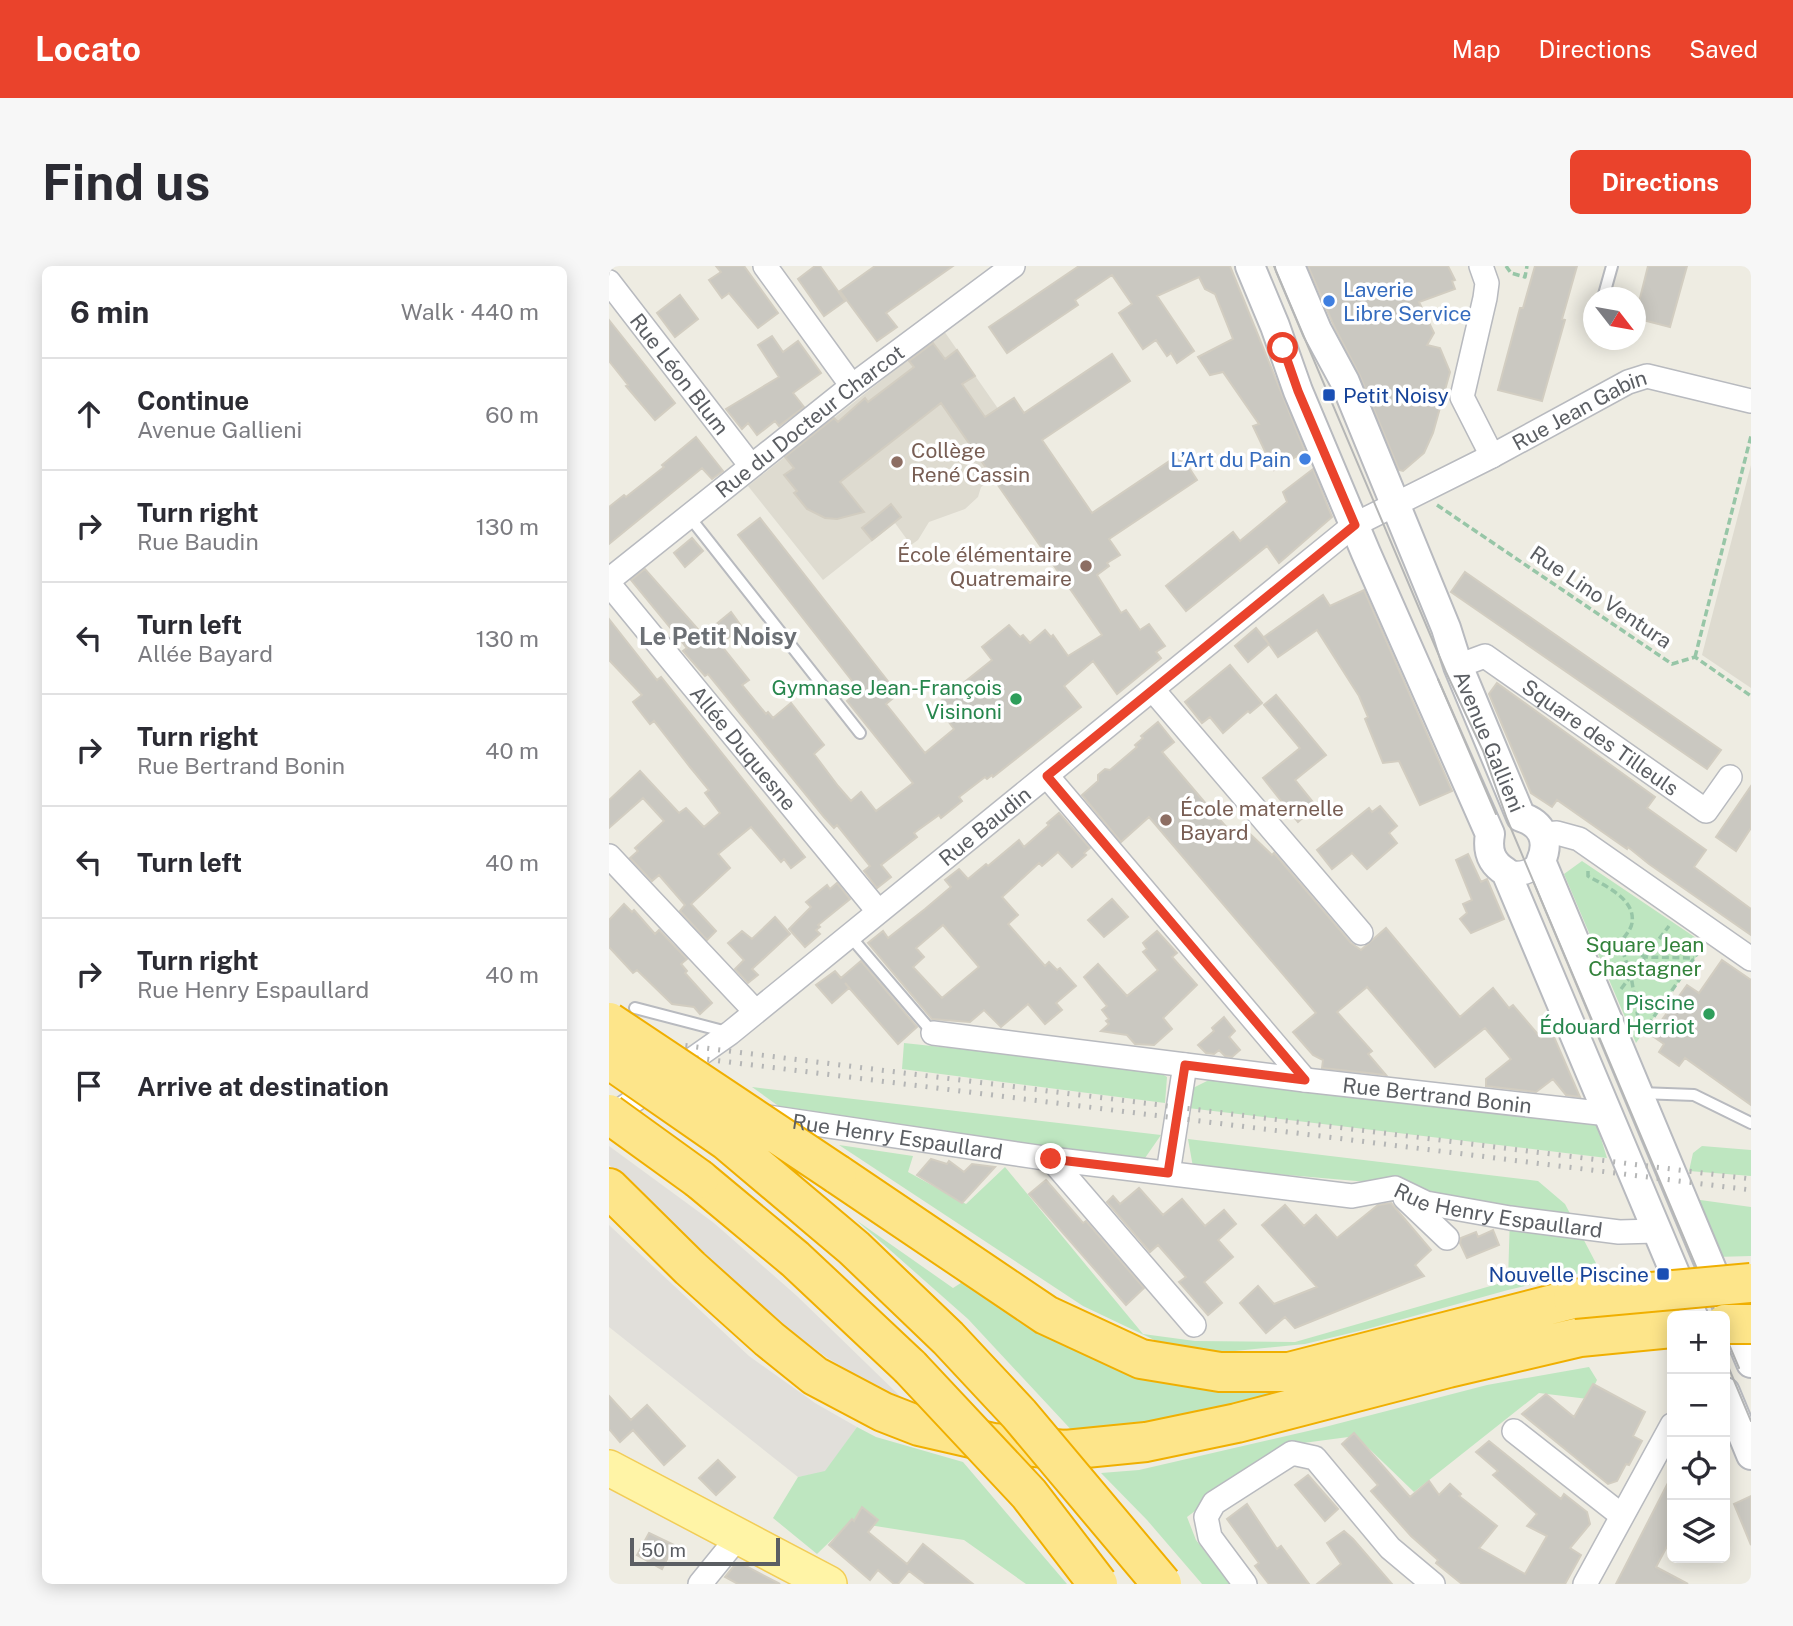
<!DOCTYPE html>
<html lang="en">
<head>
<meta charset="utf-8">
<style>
  body { margin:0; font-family:"Public Sans",sans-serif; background:#f7f7f7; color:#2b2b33 }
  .controls { position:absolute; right:21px; bottom:21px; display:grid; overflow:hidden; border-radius:10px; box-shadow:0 4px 18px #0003 }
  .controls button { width:63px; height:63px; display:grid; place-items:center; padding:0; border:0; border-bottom:2px solid #e1e1e2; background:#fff; color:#2b2b33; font:35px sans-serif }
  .compass { position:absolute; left:974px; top:21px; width:63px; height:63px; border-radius:50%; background:#fff; box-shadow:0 4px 18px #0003; rotate:121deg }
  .scale { position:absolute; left:21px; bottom:18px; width:150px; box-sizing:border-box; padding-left:7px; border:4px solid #5b5e63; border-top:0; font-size:19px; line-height:24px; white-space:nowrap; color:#5b5e63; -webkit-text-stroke:5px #fff; paint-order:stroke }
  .stop { position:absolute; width:21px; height:21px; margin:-16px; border:5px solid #ea432c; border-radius:50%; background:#fff }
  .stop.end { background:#ea432c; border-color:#fff; box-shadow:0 2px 7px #0008 }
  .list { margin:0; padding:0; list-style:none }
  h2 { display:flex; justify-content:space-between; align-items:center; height:91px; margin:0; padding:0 28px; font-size:30px }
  h2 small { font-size:23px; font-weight:400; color:#7c7c81 }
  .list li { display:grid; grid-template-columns:46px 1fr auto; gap:21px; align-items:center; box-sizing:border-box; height:112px; padding:0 28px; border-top:2px solid #e1e1e2 }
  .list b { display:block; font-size:26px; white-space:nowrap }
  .list p { margin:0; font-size:23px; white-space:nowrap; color:#7c7c81 }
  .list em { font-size:23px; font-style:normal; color:#7c7c81 }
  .icon { flex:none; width:38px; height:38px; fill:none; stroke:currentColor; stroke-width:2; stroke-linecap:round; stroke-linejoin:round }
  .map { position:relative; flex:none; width:1142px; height:1318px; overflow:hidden; border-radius:10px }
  header { display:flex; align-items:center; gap:42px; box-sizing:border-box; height:98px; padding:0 35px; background:#ea432c; color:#fff }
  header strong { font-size:33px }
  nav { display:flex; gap:38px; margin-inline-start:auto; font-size:24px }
  .intro { display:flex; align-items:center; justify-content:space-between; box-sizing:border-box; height:168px; padding:0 42px }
  h1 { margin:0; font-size:49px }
  .button { padding:18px 32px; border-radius:10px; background:#ea432c; color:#fff; font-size:24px; font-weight:700 }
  main { display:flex; gap:42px; padding:0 42px }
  aside { flex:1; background:#fff; border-radius:10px; box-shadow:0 4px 18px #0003 }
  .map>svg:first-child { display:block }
</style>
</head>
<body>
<header>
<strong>Locato</strong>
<nav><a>Map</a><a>Directions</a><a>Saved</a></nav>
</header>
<div class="intro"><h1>Find us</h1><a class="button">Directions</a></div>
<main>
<aside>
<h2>6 min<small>Walk · 440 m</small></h2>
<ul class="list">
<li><svg class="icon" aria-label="ahead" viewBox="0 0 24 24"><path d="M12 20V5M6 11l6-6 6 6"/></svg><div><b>Continue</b><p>Avenue Gallieni</p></div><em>60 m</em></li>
<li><svg class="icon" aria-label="right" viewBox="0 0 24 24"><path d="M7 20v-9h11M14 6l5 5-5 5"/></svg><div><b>Turn right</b><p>Rue Baudin</p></div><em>130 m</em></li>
<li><svg class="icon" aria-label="left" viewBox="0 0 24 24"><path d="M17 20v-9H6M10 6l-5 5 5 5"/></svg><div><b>Turn left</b><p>Allée Bayard</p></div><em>130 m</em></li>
<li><svg class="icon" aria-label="right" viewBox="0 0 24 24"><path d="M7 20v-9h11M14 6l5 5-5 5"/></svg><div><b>Turn right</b><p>Rue Bertrand Bonin</p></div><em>40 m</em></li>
<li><svg class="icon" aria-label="left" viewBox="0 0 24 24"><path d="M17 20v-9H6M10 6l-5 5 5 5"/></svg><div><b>Turn left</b></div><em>40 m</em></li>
<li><svg class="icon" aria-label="right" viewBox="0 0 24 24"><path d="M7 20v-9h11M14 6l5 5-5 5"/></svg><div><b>Turn right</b><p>Rue Henry Espaullard</p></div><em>40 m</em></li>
<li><svg class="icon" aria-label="arrive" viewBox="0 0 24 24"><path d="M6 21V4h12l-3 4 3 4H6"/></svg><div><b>Arrive at destination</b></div></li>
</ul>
</aside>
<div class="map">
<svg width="1142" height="1318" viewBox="0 0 1142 1318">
  <rect width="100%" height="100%" fill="#eeece2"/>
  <!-- industrial -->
  <path fill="#e1dfda" d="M0,880L105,957L188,1030L294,1133L266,1121L217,1091L159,1048L0,899Z
    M0,959L140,1090L206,1137L248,1161L216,1206L189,1211L0,1061Z"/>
  <!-- education -->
  <path fill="#dedbd0" d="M335,65L420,187L372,221L369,231L356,243L320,256L309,274L302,279L286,257L214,314L139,220Z
    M1142,199V422L1093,389Z"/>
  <!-- green -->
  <path fill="#bee6c0" d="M973,595L1096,678L1027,777L955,608Z
    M295,777L547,804L558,811L556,837L293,803Z
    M600,814L987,856L998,892L579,842L584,822Z
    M143,821L552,869L536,892L189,854Z
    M579,873L929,915L956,938L990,1003L899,1024L758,1063L696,1078L616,1086L556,1079L474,1040L230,879L304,890L299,906L357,938L396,901L534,1068L586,1075L686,1076L899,1015L901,949L759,916L584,901Z
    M1093,880L1142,884V910L1080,905L1084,887Z
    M1084,933L1142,941V990L1107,991Z
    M247,954L344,1022L355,1015L503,1097L581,1121L638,1122L969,1047L968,1059L674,1131L468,1170L359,1053Z
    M980,1101L988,1114L979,1133L930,1127L805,1226L747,1170L694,1177L642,1203L578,1251L587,1274L621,1318H593L538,1254L492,1207L530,1204L712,1162L878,1119Z
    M248,1161L267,1171L354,1196L458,1318H417L355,1274L241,1256L208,1288L164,1252L189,1211L216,1205Z"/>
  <!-- building -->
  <path fill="#cac8c1" stroke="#d2cdc1" stroke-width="2" fill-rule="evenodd" d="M107,0H135L169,47L149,62L120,27L113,32L100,14L112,6Z
    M206,0H211L236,35L215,50L189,13Z
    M266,0H344L277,47L288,61L268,75L231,25Z
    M470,0H621L696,185L665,204L644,160L650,158L614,106L601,109L589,91L624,73L606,28L596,23L590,11L548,30L585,85L568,97L562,87L558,90L547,74L534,83L510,47L523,38L503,9L466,34L469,39L398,87L380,61Z
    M699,0H839L846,14L843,15L846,23L810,36L825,67L818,79L831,82L841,106L824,167L815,187L794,205L790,204L751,110L725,60Z
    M926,0H968L953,53L956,54L933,135L889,124L911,42H914Z
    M1039,0H1078L1061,61L1026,52Z
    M71,29L89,53L66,71L48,47Z
    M0,54L66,137L46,154L17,120L19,119L0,95Z
    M163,70L174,86L189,75L212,107L184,127L195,141L170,160L166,155L148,169L139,157L133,163L117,143L170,111L149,79Z
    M324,77L336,93L348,84L366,110L353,118L376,151L405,132L415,147L503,88L521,115L433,174L483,247L571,188L588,214L500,273L511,289L498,297L500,300L488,309L512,347L517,344L531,364L540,358L556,380L547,386L552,392L508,428L484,395L455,420L472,441L384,511L383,509L378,513L376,511L350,531L353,535L332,552L330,549L305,567L308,571L272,599L282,611L268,622L255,605L261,600L228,559L225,562L215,551L99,408L96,410L74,385L78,382L22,314L36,303L94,369L122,346L133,361L111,378L140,414L133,419L157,448L159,446L164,452L182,437L215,479L205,488L229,520L242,535L252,526L267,545L304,517L238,435L251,425L129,269L151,252L289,428L277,438L316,487L345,463L327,439L383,394L373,381L400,359L411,371L414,369L421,377L436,364L442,371L444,369L459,390L493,369L332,137L231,216L255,246L228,253L216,252L198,243L185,227L188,225L175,209L185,202L176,191L225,152L229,156L256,132L259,136L305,101L300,95Z
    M87,171L114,205L103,213L93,202L0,278V241L15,229L17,231L55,201L53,199Z
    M704,203L723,251L670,297L658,280L577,345L557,320L624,266L631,275L678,236L674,226Z
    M282,238L292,251L263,274L253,262Z
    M83,272L94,285L76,301L65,287Z
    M856,306L1112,484L1098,503L842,326Z
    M755,324L843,525L811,539L790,495L774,497L756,453L759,451L750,430L708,364L669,391L655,371L714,329L721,340Z
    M0,353L48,414L52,411L196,591L182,602L175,593L172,596L142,561L109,588L121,602L82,638L107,665L98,674L71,645L76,639L50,609L43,615L21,592L29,585L26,582L55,555L34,532L0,562V534L31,505L70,547L77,542L95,561L111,547L96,527L100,524L81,501L45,455L41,458L26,439L24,436L33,429L0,394Z
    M647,362L660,378L639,396L626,380Z
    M621,399L653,437L641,447L639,445L614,467L601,451L593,457L576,436Z
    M888,417L1046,531L1038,542L1097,584L1085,601L1142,643V669L1040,598L1019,581L1018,583L948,534L943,541L922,527L880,428Z
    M667,429L717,489L686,514L707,540L689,556L654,512L691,482L655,439Z
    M549,456L565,476L553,486L598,539L627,572L637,564L663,589L665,587L742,677L752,684L777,662L851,751L884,722L900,742L904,739L932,772L942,764L971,831L957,829L944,813L927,826L877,820V813L902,793L876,762L826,801L758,721L728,746L763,785L759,788L777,809L713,802L714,794L704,789L684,766L707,747L540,551L512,576L473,529L489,515V509L496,503L501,504L528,481L526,479L534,472L532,470Z
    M1142,520V562L1127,585L1107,571Z
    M771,540L788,560L780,567L788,577L758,603L743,587L723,603L708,584L760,542L763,546Z
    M450,547L481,582L475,587L477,589L463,601L449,586L433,600L430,597L393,631L409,649L399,658L436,700L440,696L448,704L451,702L467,720L447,737L453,744L436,758L419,738L392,761L375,744L361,756L323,753L259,677L274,665L279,672L316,643L342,621L336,614L350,603L359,613L377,598L379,600L410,574L415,581L440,559L438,557ZM334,659L370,701L333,732L304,701L315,691L307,682Z
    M859,588L872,616L878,613L895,653L862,667L851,653L858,647L854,638L863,634L847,594Z
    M228,617L241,633L209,659L211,661L207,664L211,668L196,681L180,663L202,641L197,636L218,619L221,623Z
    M503,633L519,651L495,671L479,654Z
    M15,638L23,646L25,644L46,668L50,664L78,693L72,698L78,705L76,707L103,737L91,748L85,741L63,738L28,704L24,707L0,681V654Z
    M166,651L181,668L143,703L149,709L139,717L126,703L135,694L119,677L133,665L143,673Z
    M548,665L568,687L563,691L588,719L554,752L563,763L545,779L526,778L518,769L492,765L500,758L497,755L500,753L493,744L498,740L475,711L489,698L518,730L549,704L534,686L538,683L534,677Z
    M1113,694L1142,714V839L1076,792L1070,800L1050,786L1055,778L1042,769L1078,719L1090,727Z
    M252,695L308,761L289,778L236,717L240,722L223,737L207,719L226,705L232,712Z
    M615,751L626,765L620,771L631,784L623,791L616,790L610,784L605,788L597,787L589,779L605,765L603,762Z
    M322,893L338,898L340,895L355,906L363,898L386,901L353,937L308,909Z
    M437,914L474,957L477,955L535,1022L517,1039L420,928Z
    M530,922L554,949L573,933L596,960L615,944L627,958L609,974L624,991L595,1016L613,1037L599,1049L570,1016L577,1011L549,979L541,986L498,936L504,930L511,938Z
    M782,937L822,984L806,999L815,1010L686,1062L676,1051L657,1067L631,1037L649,1020L665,1038L708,1021L653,959L676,939L695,960L707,949L728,972L769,939Z
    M884,964L890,979L858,992L851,977L852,972L867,966L869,971Z
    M984,1118L1036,1146L1024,1170L1033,1175L1020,1199L1017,1198L1008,1215L999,1218L913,1148L937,1128L965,1151Z
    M0,1130L22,1154L38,1139L76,1180L55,1199L24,1164L11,1176L0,1163Z
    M745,1167L801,1231L820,1215L830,1229L841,1218L852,1228L850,1230L888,1260L870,1282L916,1308L938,1270L918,1260L928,1248L884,1209L889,1205L867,1186L880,1175L952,1233L955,1228L978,1246L981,1258L961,1282L972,1289L956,1318H853L827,1297L829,1294L802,1270L762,1225L769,1219L733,1178Z
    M109,1194L126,1211L107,1229L90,1212Z
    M699,1209L729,1243L716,1255L686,1219Z
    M1063,1209V1271L1047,1301L1079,1318H1007Z
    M1142,1230V1279L1125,1238Z
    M638,1238L668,1283L672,1280L700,1318H660L646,1300L650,1297L618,1253Z
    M253,1241L269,1254L259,1266L298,1298L314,1278L364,1318H317L300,1305L289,1318H285L269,1304L261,1314L220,1279L243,1253L245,1255Z
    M735,1265L744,1273L783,1318H708L732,1298L718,1277Z
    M40,1267L65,1279L53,1303L28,1289Z
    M133,1298L171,1318H129L116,1311L125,1300Z"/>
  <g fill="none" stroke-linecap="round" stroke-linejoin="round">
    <defs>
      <path id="service" d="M994,32L1003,0
        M79,249L251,467
        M240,669L324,767
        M26,742L118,766
        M1031,827L1085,829L1142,857"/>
      <g id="minor">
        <path d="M156,0L243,120"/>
        <path d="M872,0L878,17L876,32L853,131L883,190"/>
        <path id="s1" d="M0,16L142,200"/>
        <path id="s2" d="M0,314L243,120L404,0"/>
        <path id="s3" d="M0,318L269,645"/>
        <path id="s4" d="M849,400L876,390L1097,545L1121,511"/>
        <path d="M544,424L752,667"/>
        <path d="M438,510L696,814"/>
        <path d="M934,568L948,567L970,573L1142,693"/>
        <path d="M0,590L146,745"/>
        <path d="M897,606C912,609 922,607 932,595"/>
        <path id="s5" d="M324,767L696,814L999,848"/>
        <path id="s6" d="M152,850L442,893L743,930L786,922L817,937L901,952L1010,966L1047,965"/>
        <path id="s7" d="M0,852L121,767L745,259L883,190L1019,116L1038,110L1142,135"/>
        <path d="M442,893L585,1059"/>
        <path d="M559,907L576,799"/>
        <path d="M796,932L838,972"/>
        <path d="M905,1165L1012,1249"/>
        <path d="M91,1318L130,1270"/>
        <path d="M636,1318L601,1271L597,1251L605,1237L683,1187L706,1192L781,1282L824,1318"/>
        <path d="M976,1318L1063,1159"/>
      </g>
      <g id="tertiary">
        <path d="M641,0L666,60L689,125L757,287L881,568C878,585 882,597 897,606L1084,1050"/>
        <path id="s8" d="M681,0L708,64L736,116L837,362L849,400L912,551C933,557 941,575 932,595L1142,1097"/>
        <path d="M1116,1126L1142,1189"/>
      </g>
      <path id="primary" d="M0,1202L220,1318"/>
      <path id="motorway" d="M228,908L437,1049L532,1093L611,1106H680L964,1033
        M90,913L186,993L301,1101
        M0,922L81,1002L160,1073L206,1110L274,1146L310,1160L384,1177L456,1184L537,1176L628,1157L839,1102L971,1071L1063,1062"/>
    </defs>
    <!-- service casing -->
    <use href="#service" stroke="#b8babf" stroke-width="14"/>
    <!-- minor casing -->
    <use href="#minor" stroke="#b8babf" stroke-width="26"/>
    <!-- tertiary casing -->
    <use href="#tertiary" stroke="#b8babf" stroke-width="32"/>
    <!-- primary casing -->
    <use href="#primary" stroke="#f2cd57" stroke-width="38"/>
    <!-- motorway casing -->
    <use href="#motorway" stroke="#f0af00" stroke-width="42"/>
    <!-- path -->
    <path stroke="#97c6a7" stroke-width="3.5" stroke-dasharray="7 3.5" stroke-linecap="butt" d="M897,0L902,7L916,11L918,0
      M828,239L1063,398L1086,391L1142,430
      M1086,391L1142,170
      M979,605V610C996,620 1027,633 1023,657C1022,664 1015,671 1011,677L1022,710L1032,769
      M994,681L1011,677L1036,691L1085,692
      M1012,723L1060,660
      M1033,768L1092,682"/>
    <!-- service -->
    <use href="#service" stroke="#fff" stroke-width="10"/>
    <!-- minor -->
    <use href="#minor" stroke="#fff" stroke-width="23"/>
    <!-- tertiary -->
    <use href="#tertiary" stroke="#fff" stroke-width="28"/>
    <!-- primary -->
    <use href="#primary" stroke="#fff4a6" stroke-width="35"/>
    <!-- motorway -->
    <use href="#motorway" stroke="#fde58a" stroke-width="38"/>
    <!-- tram -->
    <path stroke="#b5b6b6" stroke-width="2" d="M665,0L837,406L874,485L898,553L1108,1050
      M829,413L887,548
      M1116,1069L1130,1102
      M1116,1093L1142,1155"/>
    <!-- rail -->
    <path stroke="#b5b6b6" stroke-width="5" stroke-dasharray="2 9" stroke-linecap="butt" d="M0,770L1142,913
      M0,781L1142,924"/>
    <defs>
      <path id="motorway-bridge" d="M0,756L228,908
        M0,793L118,875L245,982L339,1072L410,1148L553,1318
        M0,848L90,913
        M964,1033L1142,1017
        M1116,1058H1142
        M301,1101L420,1228L489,1318"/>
    </defs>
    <!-- motorway-bridge casing -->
    <use href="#motorway-bridge" stroke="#f0af00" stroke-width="42" stroke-linecap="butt"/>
    <!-- motorway-bridge -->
    <use href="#motorway-bridge" stroke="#fde58a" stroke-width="38"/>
  </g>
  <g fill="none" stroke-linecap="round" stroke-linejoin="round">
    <!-- route -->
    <path stroke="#ea432c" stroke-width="9" d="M442,893L559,907L576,799L696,814L438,510L746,259L689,125L674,82"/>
  </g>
  <!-- markers -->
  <g fill="#3f7fe0" stroke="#fff" stroke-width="2.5">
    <circle cx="720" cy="35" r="7"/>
    <circle cx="696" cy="193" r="7"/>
  </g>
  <g fill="#1a4fb4" stroke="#fff" stroke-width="2.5">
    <rect x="713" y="122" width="14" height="14" rx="3.5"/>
    <rect x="1047" y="1001" width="14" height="14" rx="3.5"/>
  </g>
  <g fill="#8d6e63" stroke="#fff" stroke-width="2.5">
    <circle cx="288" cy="196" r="7"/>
    <circle cx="477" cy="300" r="7"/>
    <circle cx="557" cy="554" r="7"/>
  </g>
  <g fill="#2e9e5b" stroke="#fff" stroke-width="2.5">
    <circle cx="407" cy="433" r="7"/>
    <circle cx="1100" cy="748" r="7"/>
  </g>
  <g text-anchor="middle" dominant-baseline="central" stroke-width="7" stroke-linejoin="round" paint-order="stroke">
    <!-- shop labels -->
    <g font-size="21" fill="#366cbe" stroke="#fff" text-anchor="start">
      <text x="734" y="23">Laverie<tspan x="734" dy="24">Libre Service</tspan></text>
      <text x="682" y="193" text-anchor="end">L’Art du Pain</text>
    </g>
    <!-- street labels -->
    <g font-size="21" fill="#5b5e63" stroke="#fff">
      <text stroke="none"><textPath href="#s1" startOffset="116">Rue Léon Blum</textPath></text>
      <text stroke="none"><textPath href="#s7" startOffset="1206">Rue Jean Gabin</textPath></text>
      <text stroke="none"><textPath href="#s2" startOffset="256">Rue du Docteur Charcot</textPath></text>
      <text transform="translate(992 331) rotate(34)">Rue Lino Ventura</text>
      <text stroke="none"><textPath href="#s4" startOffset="170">Square des Tilleuls</textPath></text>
      <text stroke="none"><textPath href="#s8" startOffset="516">Avenue Gallieni</textPath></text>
      <text stroke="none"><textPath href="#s3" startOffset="212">Allée Duquesne</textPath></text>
      <text stroke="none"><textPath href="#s7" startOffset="476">Rue Baudin</textPath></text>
      <text stroke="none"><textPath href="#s5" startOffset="508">Rue Bertrand Bonin</textPath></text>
      <text stroke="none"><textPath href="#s6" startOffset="138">Rue Henry Espaullard</textPath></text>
      <text stroke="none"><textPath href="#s6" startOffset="747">Rue Henry Espaullard</textPath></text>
    </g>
    <!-- transit labels -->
    <g font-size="21" fill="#164399" stroke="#fff" text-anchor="start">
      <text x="734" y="129">Petit Noisy</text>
      <text x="1040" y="1008" text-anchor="end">Nouvelle Piscine</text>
    </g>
    <!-- education labels -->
    <g font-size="21" fill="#785e54" stroke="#fff" text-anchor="start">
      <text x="302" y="184">Collège<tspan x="302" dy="24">René Cassin</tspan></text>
      <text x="463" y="288" text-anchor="end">École élémentaire<tspan x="463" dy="24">Quatremaire</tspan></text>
      <text x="571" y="542">École maternelle<tspan x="571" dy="24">Bayard</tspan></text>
    </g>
    <!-- leisure labels -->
    <g font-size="21" fill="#27864d" stroke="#fff" text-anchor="end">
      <text x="393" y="421">Gymnase Jean-François<tspan x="393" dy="24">Visinoni</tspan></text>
      <text x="1086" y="736">Piscine<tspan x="1086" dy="24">Édouard Herriot</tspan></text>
    </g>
    <!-- park labels -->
    <g font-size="21" fill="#33823b" stroke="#fff">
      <text x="1036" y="678">Square Jean<tspan x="1036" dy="24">Chastagner</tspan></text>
    </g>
    <!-- quarter labels -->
    <g font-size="24" font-weight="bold" fill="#6c7075" stroke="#fff">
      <text x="109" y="370">Le Petit Noisy</text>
    </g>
  </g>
</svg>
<div class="controls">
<button>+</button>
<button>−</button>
<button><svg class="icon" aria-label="locate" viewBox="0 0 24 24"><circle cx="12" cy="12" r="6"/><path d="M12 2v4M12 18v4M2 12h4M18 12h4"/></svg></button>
<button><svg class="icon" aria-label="layers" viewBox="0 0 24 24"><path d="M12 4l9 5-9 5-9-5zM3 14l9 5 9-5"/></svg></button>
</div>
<svg class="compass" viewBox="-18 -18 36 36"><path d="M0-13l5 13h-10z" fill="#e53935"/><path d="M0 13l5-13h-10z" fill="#7c7c81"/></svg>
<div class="scale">50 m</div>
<div class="stop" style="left:674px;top:82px"></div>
<div class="stop end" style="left:442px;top:893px"></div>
</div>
</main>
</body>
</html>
